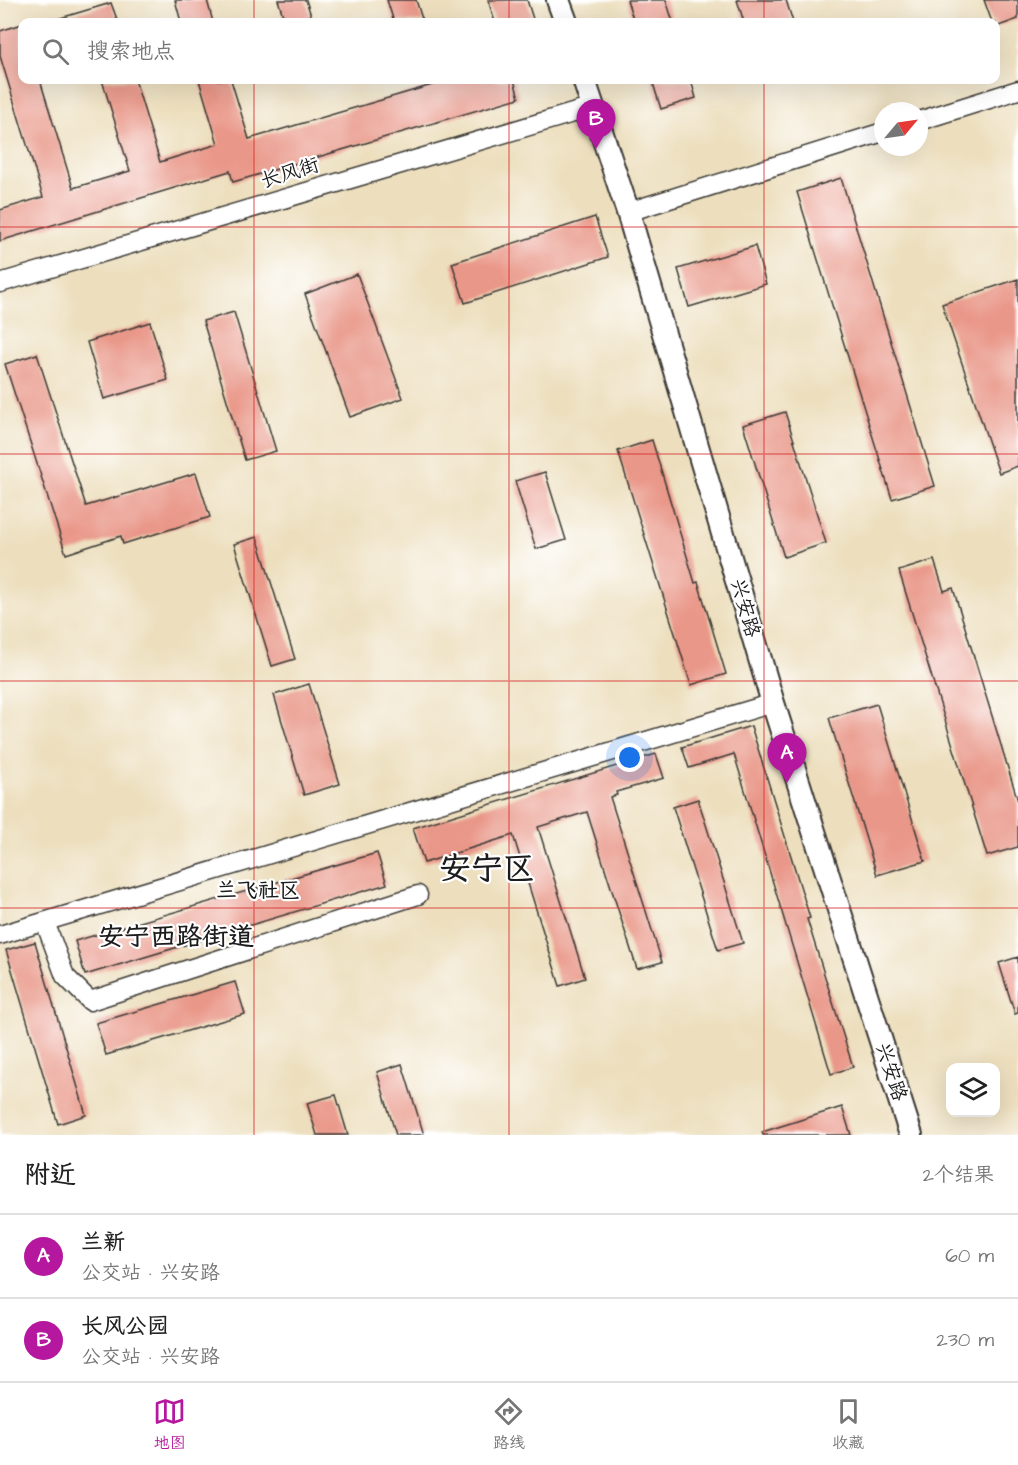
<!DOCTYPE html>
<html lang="zh">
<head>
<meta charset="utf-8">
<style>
  body { margin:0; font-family:"Architects Daughter","LXGW WenKai TC",sans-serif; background:#f2f2f2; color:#222 }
  .controls { position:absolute; right:18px; bottom:18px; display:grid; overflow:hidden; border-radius:12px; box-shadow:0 6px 24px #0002 }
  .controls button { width:54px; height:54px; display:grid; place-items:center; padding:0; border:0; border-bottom:2px solid #e0e0e0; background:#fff; color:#222; font:30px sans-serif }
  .compass { position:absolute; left:874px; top:102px; width:54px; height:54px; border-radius:50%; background:#fff; box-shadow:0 6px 24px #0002; rotate:61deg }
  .you { position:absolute; left:630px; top:758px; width:21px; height:21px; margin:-15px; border:4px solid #fff; border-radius:50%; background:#1a73e8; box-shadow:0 0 0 9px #1a73e833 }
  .badge { display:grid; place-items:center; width:39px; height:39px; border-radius:50%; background:#b5179e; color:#fff; font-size:20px; font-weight:700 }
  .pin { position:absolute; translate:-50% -50px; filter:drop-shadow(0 2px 3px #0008) }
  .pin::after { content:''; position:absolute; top:32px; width:21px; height:18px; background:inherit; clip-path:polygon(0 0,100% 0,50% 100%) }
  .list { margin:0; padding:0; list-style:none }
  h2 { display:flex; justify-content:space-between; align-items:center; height:78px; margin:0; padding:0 24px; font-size:26px }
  h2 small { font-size:20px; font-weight:400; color:#767676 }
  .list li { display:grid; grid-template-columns:39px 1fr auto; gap:18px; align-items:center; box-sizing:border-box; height:84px; padding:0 24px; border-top:2px solid #e0e0e0 }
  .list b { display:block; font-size:22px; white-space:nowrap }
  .list p { margin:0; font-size:20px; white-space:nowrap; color:#767676 }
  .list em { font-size:20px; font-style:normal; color:#767676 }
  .icon { flex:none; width:33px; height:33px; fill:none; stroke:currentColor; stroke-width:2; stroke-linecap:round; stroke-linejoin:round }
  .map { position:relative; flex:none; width:1018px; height:1135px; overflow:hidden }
  .search { position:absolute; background:#fff; box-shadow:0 6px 24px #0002; left:18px; right:18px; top:18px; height:66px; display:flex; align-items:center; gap:15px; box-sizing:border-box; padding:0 21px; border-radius:12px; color:#767676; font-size:22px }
  .sheet { height:246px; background:#fff }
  nav { display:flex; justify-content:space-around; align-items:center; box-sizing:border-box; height:84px; border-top:2px solid #e0e0e0; background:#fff; font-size:16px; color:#767676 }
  nav a { display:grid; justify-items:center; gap:3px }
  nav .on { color:#b5179e }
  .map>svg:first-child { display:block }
</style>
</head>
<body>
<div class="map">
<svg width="1018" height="1135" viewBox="0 0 1018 1135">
  <rect width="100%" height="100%" fill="#fff"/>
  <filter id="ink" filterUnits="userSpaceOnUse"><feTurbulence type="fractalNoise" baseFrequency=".0167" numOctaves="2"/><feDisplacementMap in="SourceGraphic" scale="12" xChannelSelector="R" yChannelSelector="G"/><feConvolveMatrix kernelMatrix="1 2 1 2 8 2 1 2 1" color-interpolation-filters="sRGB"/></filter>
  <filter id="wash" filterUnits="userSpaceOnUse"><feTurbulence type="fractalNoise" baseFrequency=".008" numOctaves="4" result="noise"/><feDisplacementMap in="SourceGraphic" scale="24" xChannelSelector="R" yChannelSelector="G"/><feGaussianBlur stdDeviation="1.35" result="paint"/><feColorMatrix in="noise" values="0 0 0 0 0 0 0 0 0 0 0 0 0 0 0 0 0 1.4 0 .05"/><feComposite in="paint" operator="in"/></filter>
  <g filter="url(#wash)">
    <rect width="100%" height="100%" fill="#eddfbe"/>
    <g id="blocks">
      <!-- building -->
      <path fill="#e99788" d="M175,0H207L213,22H181Z
        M278,0H306L313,22H285Z
        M387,0H416L423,22H394Z
        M488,0H527L534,22H495Z
        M627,0H666L673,22H634Z
        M737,0H786L793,22H744Z
        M984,0H1018V19L996,27V22H992Z
        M111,3L118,22H58L57,19Z
        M22,24V80H40L73,188L130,171L102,80H135L160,162L218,144L199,80H231L249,139L449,80H514L519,98L233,182L230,171L0,241V210L43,197L0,56V31Z
        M652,80H691L696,98L661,109Z
        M841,178L935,486L892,499L797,192Z
        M595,217L608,257L465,303L452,263Z
        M755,246L766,284L689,307L678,269Z
        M357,274L403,398L350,417L305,294Z
        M1018,279V466L999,473L942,304Z
        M234,312L276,451L245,460L203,321Z
        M150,322L168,380L104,399L87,342Z
        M37,354L86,506L196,473L210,517L123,544L121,536L66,554L5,364Z
        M785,412L826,543L784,557L743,425Z
        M652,440L695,583L698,582L726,674L691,685L618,451Z
        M545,472L566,540L536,549L515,481Z
        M257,537L295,659L272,666L234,544Z
        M934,560L944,591L953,588L1018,801V847L987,856L899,571Z
        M309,684L340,784L304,795L274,695Z
        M877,704L925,861L877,875L829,718Z
        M751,726L810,918L807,919L853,1067L831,1074L734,754L689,768L682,747Z
        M656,754L664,778L616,792L617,795L610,797L662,962L637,969L587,812L538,827L585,978L560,986L513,835L424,863L413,828Z
        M698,799L743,943L718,950L673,807Z
        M377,853L387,884L85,975L75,941Z
        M35,942L86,1115L58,1124L6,950Z
        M1018,957V1013L1015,1014L999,963Z
        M235,982L245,1014L106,1055L96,1023Z
        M402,1064L424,1135H396L377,1072Z
        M336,1095L348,1135H317L307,1103Z
        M842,1107L851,1135H763L762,1132Z"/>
    </g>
  </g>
  <g filter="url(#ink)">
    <use href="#blocks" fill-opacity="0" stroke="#3b3934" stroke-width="1.5"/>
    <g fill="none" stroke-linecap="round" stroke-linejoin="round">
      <defs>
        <path id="minor" d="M919,121L1018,90
          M628,212L883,132
          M0,283L593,107
          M45,922L65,976L90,1001L418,895
          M0,935L773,703"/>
        <path id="tertiary" d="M558,0L566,22
          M584,80L628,212L773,703L911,1135"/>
      </defs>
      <!-- minor casing -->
      <use href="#minor" stroke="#3b3934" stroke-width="21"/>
      <!-- tertiary casing -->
      <use href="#tertiary" stroke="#3b3934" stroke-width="26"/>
      <!-- minor -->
      <use href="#minor" stroke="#fff" stroke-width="18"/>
      <!-- tertiary -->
      <use href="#tertiary" stroke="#fff" stroke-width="22"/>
    </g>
  </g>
  <!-- grid -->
  <path fill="none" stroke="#d62828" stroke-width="1.5" stroke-opacity="0.55" d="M254,0V22M509,0V22M764,0V22M254,80V1135M509,80V1135M764,80V1135M0,227H1018M0,454H1018M0,681H1018M0,908H1018"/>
  <g text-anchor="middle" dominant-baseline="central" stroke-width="4.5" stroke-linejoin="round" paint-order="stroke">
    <!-- street labels -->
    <g font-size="20" fill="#1c1c1c" stroke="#fff">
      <text transform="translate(290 173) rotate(-17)">长风街</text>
      <text transform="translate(745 608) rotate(74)">兴安路</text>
      <text transform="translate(891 1072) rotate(72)">兴安路</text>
    </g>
    <!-- neighbourhood labels -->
    <g font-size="21" font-weight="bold" fill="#1c1c1c" stroke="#fff">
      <text x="258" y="890">兰飞社区</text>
    </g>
    <!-- district labels -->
    <g font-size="26" font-weight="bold" fill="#1c1c1c" stroke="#fff">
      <text x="176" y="937">安宁西路街道</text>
    </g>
    <!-- town labels -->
    <g font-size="32" font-weight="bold" fill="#1c1c1c" stroke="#fff">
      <text x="487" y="869">安宁区</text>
    </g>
  </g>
</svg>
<div class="controls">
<button><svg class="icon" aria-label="layers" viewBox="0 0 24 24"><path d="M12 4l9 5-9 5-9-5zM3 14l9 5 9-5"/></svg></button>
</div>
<svg class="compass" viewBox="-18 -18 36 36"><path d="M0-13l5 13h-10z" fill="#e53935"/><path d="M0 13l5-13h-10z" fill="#767676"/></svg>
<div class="you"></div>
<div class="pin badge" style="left:787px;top:783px">A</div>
<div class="pin badge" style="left:596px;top:149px">B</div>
<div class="search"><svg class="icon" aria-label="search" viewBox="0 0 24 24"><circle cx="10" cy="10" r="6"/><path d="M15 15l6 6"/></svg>搜索地点</div>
</div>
<section class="sheet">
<h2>附近<small>2个结果</small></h2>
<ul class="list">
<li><span class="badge">A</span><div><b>兰新</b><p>公交站 · 兴安路</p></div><em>60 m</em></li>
<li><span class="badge">B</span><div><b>长风公园</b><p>公交站 · 兴安路</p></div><em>230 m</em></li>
</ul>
</section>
<nav>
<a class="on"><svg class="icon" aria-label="map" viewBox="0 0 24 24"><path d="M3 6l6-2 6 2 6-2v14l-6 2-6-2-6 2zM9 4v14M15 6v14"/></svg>地图</a>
<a><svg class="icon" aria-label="directions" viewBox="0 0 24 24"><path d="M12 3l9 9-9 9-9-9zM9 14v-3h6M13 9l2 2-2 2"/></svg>路线</a>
<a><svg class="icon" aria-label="saved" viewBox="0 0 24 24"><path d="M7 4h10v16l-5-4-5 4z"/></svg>收藏</a>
</nav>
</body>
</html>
